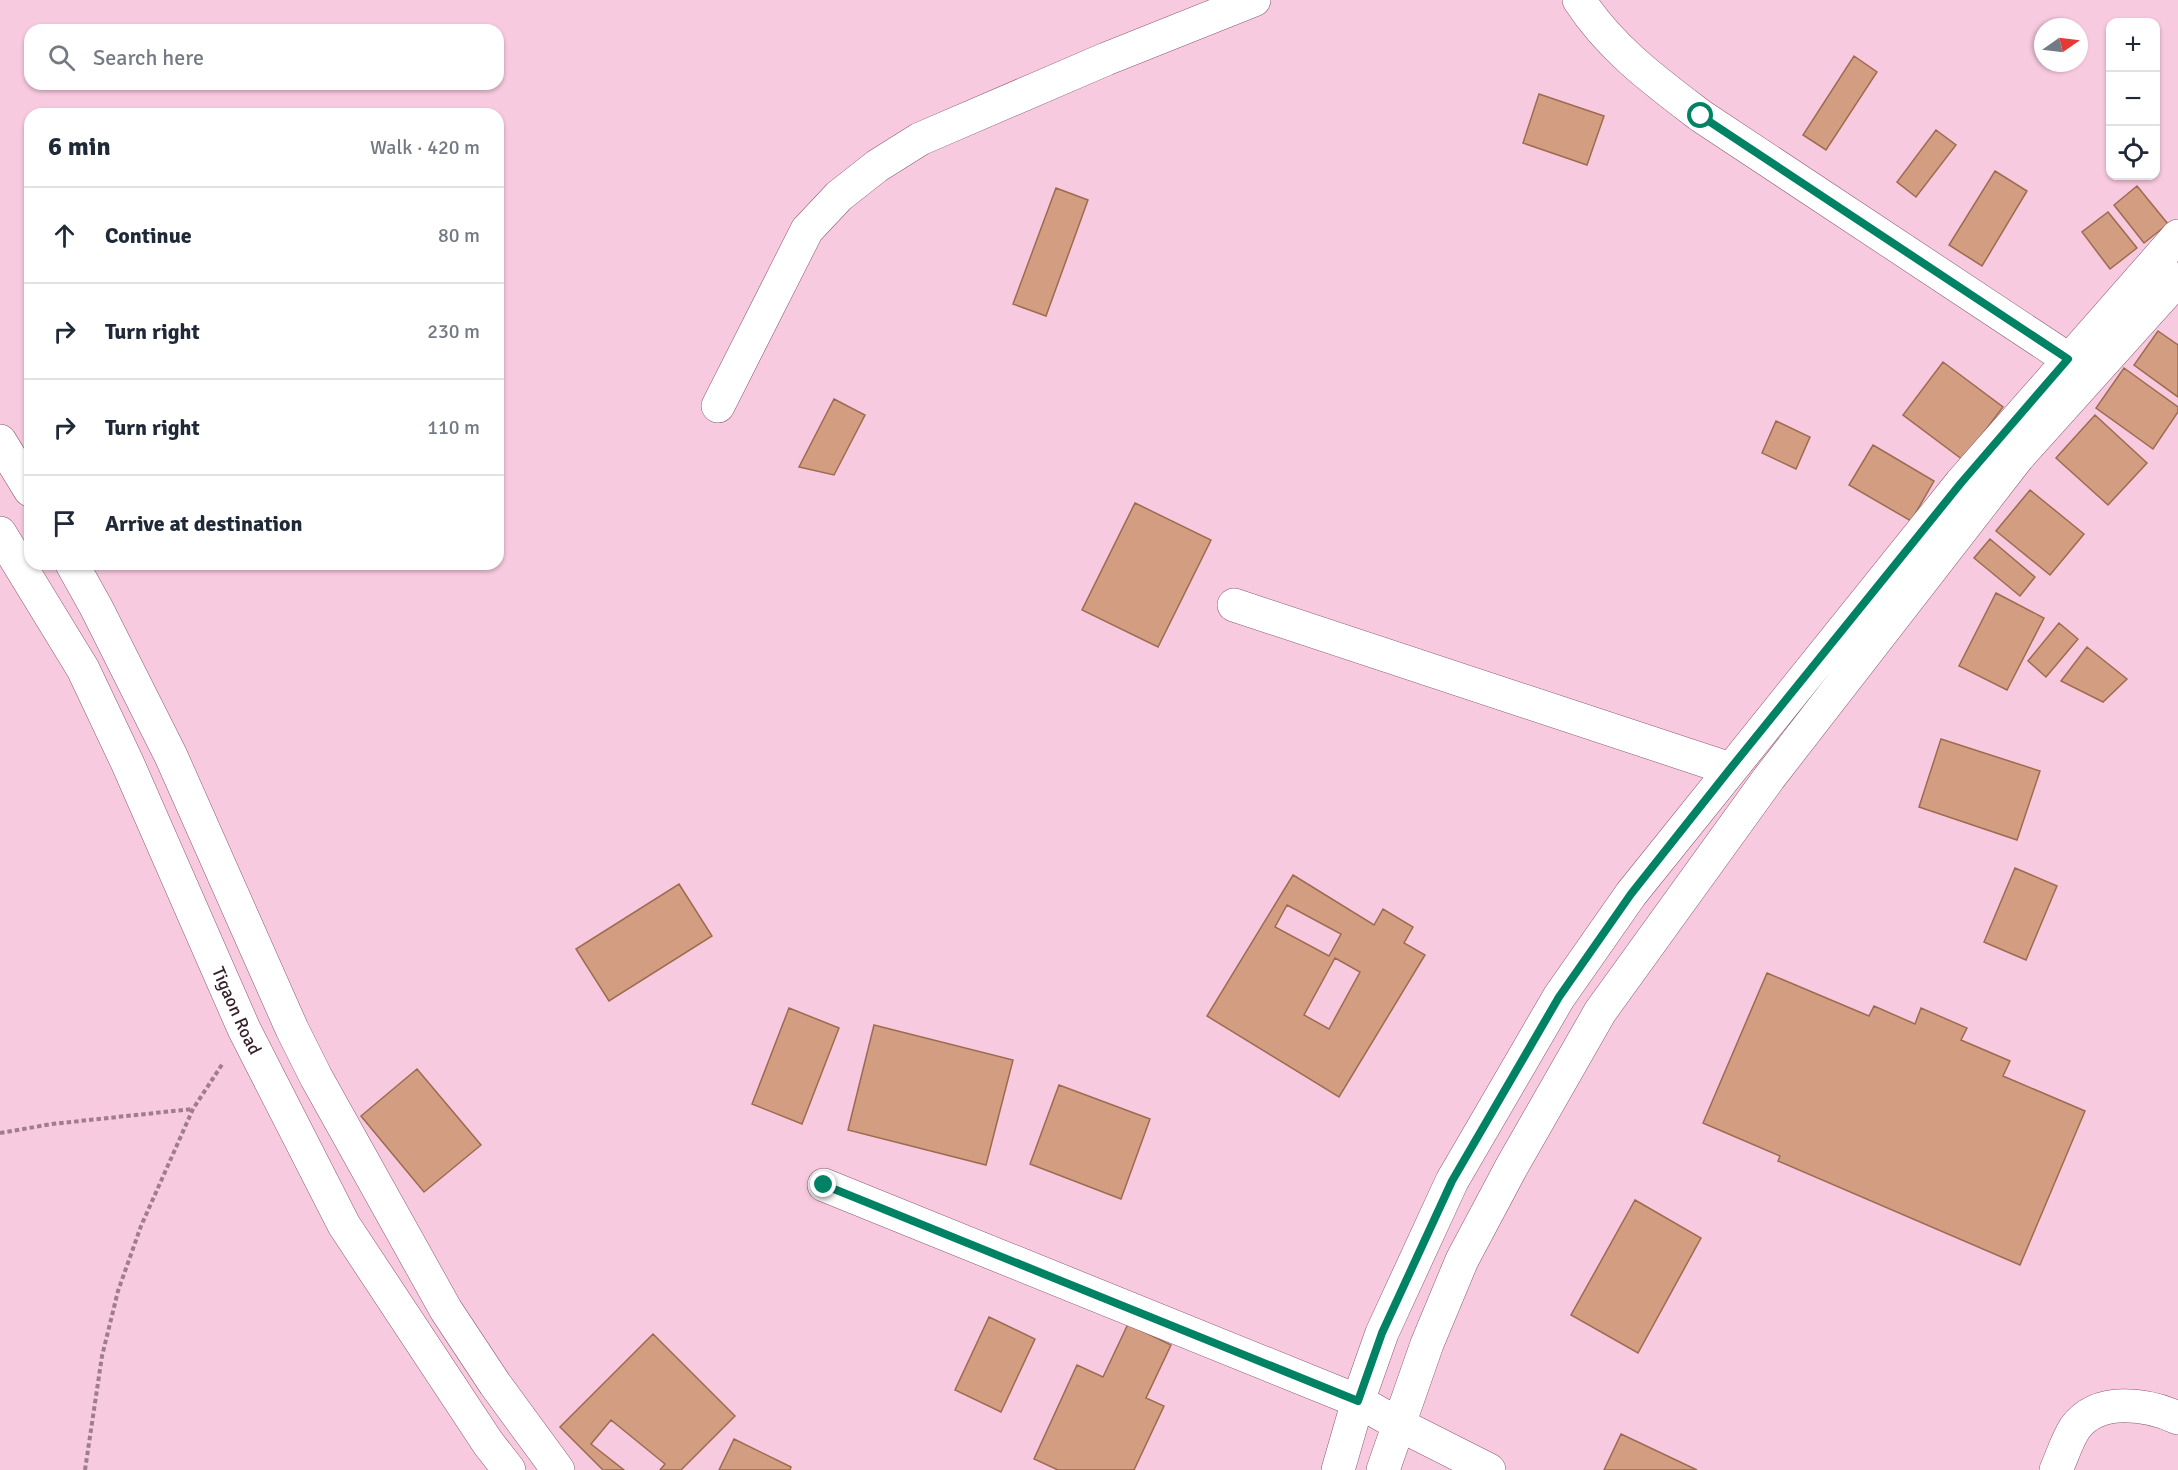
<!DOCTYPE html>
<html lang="en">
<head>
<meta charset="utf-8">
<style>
  body { margin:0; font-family:Signika,sans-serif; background:#f6f6f7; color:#1f2937 }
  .controls { position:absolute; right:18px; top:18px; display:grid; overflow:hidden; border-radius:12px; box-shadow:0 2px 4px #0004 }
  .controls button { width:54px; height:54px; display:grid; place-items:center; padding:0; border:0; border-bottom:2px solid #e0e1e3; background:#fff; color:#1f2937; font:30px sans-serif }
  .compass { position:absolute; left:2034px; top:18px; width:54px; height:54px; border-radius:50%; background:#fff; box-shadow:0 2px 4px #0004; rotate:76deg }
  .stop { position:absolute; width:18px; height:18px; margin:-14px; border:4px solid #008264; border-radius:50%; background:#fff }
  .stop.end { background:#008264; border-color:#fff; box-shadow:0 2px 6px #0008 }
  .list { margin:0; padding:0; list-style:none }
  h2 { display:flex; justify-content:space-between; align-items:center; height:78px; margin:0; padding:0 24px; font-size:26px }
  h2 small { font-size:20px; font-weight:400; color:#747a83 }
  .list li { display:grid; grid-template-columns:39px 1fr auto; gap:18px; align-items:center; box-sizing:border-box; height:96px; padding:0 24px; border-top:2px solid #e0e1e3 }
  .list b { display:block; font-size:22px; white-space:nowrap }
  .list em { font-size:20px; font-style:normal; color:#747a83 }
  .icon { flex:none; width:33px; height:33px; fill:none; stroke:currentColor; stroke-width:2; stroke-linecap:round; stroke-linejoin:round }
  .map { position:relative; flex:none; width:2178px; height:1470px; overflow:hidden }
  .search { position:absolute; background:#fff; box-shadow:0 2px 4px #0004; left:24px; top:24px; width:480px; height:66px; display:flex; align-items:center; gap:15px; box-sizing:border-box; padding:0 21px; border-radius:18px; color:#747a83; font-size:22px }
  .panel { position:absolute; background:#fff; box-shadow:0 2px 4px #0004; left:24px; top:108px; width:480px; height:462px; border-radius:18px }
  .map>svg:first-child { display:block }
</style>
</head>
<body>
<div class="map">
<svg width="2178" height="1470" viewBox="0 0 2178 1470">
  <rect width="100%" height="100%" fill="#f8cadf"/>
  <!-- building -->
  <path fill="#d29d81" stroke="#9c6b50" stroke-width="1.5" fill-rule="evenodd" d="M1854,56L1877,72L1826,150L1803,135Z
    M1539,94L1604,116L1587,165L1523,143Z
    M1936,130L1956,145L1916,197L1897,182Z
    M1995,171L2027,191L1982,266L1949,245Z
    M2137,186L2168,224L2144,243L2114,205Z
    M1056,188L1088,200L1046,316L1013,304Z
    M2108,212L2137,248L2110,269L2082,232Z
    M2158,331L2178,345V397L2134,365Z
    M1943,362L2003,407L1963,460L1903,415Z
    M2124,368L2178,407V412L2153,449L2096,408Z
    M834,399L865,415L834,475L799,467Z
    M2095,415L2147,463L2108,505L2056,458Z
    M1776,421L1810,437L1796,469L1762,453Z
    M1873,445L1934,481L1911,521L1849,485Z
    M2030,490L2084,534L2050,575L1996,531Z
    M1135,503L1211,540L1158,647L1082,610Z
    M1990,539L2035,577L2020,596L1974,558Z
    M1996,593L2044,618L2007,690L1959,666Z
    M2059,623L2078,639L2046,677L2028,661Z
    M2087,647L2127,679L2103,702L2061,681Z
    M1941,739L2040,771L2017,840L1919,807Z
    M2015,868L2057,886L2026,960L1984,942Z
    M1293,875L1374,925L1383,909L1413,927L1404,943L1425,955L1339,1097L1207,1016ZM1287,905L1341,934L1329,956L1275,927ZM1335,958L1360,972L1329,1029L1304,1015Z
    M679,884L712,936L609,1001L576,949Z
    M1767,973L1869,1016L1874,1006L1915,1024L1921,1008L1967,1028L1961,1040L2010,1061L2003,1076L2085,1111L2020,1265L1778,1161L1780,1156L1703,1123Z
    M789,1008L839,1028L802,1124L752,1104Z
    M874,1025L1013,1060L986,1165L848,1130Z
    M417,1069L481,1145L424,1192L361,1116Z
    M1059,1085L1150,1119L1121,1199L1030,1164Z
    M1635,1200L1701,1238L1638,1353L1571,1315Z
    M989,1317L1035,1339L1001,1412L955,1390Z
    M1128,1324L1171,1345L1146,1398L1164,1406L1134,1470H1058L1034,1459L1077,1365L1103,1377Z
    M653,1334L735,1416L681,1470H660L665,1464L611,1420L591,1444L624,1470H603L560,1427Z
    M1621,1434L1697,1470H1604Z
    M734,1439L791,1467L790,1470H719Z"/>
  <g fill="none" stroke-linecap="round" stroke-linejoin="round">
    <defs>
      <path id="street" d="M1579,0C1611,49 1655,81 1701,116L2086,371
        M718,406L807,230L839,196L877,166L920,139L1106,59L1254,0
        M1234,605L1730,769
        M824,1185L1358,1401L1398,1424L1489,1470
        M1338,1470L1358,1401L1382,1333L1452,1181L1559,997L1631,894L1961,483L2178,236
        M1383,1470L1427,1344L1462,1260L1512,1166L1600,1012L1769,778L2018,457L2178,279
        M2056,1470C2062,1457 2067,1440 2075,1428C2098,1396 2148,1404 2178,1418"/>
      <g id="secondary">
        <path d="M0,441L30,490"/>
        <path id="s1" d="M0,533L83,669L127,762L244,1029L344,1225L488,1443L509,1470"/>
        <path d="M72,564L96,607L171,756L292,1029L316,1077L446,1310L495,1384L558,1470"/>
      </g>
    </defs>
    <!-- street casing -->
    <use href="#street" stroke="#8b5971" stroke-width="34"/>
    <!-- secondary casing -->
    <use href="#secondary" stroke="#8b5971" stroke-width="34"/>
    <!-- path -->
    <path stroke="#a07d8e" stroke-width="4" stroke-dasharray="4.5 3" stroke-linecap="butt" d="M0,1133L52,1124L192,1109
      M85,1470L102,1356L118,1291L141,1226L193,1109L223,1063"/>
    <!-- street -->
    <use href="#street" stroke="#fff" stroke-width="33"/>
    <!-- secondary -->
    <use href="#secondary" stroke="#fff" stroke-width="33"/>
  </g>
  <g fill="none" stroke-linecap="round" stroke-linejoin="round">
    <!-- route -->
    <path stroke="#008264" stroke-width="8" d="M824,1185L1358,1401L1382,1333L1452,1181L1559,997L1631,894L1730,769L1961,483L2068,359L1701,116"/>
  </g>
  <g text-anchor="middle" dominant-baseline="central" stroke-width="4.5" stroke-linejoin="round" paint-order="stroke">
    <!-- street labels -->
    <g font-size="18" fill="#341e29" stroke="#f8cadf">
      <text stroke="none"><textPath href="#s1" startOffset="534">Tigaon Road</textPath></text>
    </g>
  </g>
</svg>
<div class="controls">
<button>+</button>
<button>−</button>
<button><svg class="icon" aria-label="locate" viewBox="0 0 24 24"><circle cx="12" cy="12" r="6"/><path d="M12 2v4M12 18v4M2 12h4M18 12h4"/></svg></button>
</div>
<svg class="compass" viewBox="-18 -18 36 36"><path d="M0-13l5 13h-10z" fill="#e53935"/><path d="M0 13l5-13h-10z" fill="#747a83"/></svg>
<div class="stop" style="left:1701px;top:116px"></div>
<div class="stop end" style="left:824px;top:1185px"></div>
<div class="search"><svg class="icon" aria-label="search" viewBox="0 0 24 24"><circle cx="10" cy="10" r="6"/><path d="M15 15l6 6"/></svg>Search here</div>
<section class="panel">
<h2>6 min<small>Walk · 420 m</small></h2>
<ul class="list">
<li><svg class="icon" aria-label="ahead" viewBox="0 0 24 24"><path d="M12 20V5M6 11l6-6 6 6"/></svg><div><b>Continue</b></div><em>80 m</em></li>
<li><svg class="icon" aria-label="right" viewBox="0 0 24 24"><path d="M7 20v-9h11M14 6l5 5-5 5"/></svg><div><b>Turn right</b></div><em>230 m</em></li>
<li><svg class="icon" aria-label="right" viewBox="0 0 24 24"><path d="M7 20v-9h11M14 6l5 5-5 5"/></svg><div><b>Turn right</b></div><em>110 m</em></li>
<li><svg class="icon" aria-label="arrive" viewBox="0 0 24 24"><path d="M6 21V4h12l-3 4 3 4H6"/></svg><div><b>Arrive at destination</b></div></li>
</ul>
</section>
</div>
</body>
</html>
